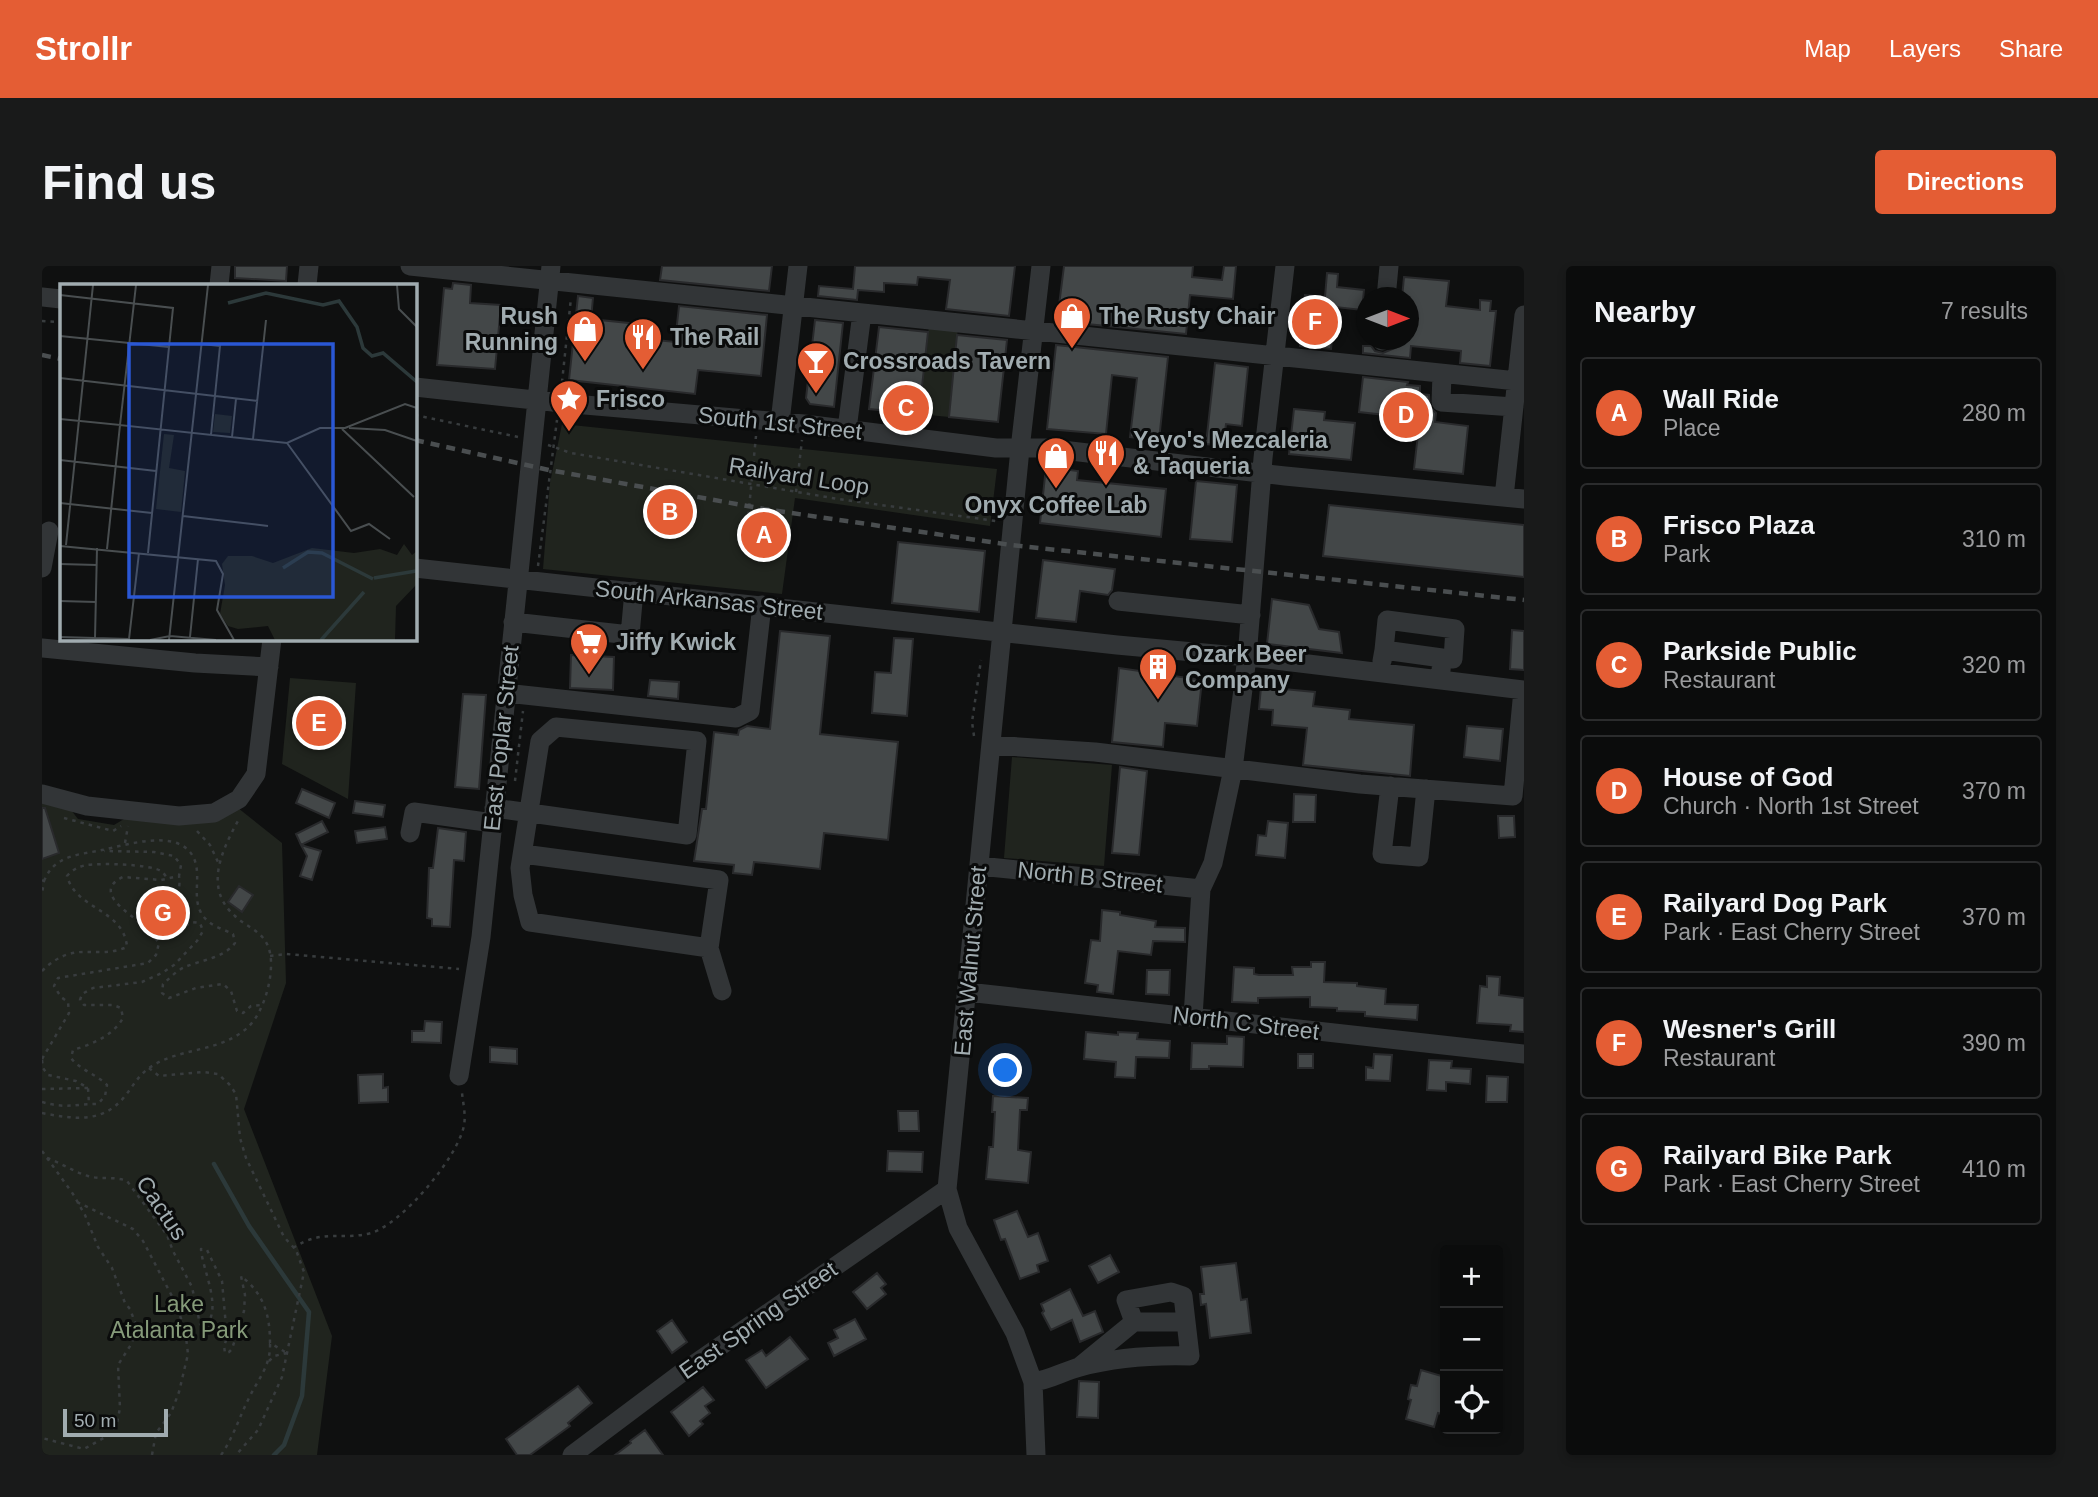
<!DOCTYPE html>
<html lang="en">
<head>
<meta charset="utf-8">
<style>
  body { margin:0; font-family:Arial,sans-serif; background:#191a1a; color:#f1f3f6 }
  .controls { position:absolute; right:21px; bottom:21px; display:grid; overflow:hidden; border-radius:7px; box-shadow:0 4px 10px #0003 }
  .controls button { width:63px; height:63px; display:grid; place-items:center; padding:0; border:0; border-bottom:2px solid #2b2c2d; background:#0b0c0c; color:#f1f3f6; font:35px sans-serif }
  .compass { position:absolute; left:1314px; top:21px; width:63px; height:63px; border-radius:50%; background:#0b0c0c; box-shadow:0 4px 10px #0003; rotate:90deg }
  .scale { position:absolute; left:21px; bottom:18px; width:105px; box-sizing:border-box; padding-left:7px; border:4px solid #a1acb0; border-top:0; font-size:19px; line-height:24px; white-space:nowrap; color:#a1acb0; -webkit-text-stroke:5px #0a0b0b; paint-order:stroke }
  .you { position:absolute; left:964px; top:805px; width:24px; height:24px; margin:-18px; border:5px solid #fff; border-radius:50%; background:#1a73e8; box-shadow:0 0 0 10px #1a73e833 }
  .badge { display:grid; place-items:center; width:46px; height:46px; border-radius:50%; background:#e45d34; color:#fff; font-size:23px; font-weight:700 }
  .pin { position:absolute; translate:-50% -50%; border:4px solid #fff; box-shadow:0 2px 7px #0006 }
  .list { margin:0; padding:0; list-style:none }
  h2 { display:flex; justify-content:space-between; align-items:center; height:91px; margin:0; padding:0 28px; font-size:30px }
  h2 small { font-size:23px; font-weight:400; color:#9a9b9d }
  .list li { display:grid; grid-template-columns:46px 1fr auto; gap:21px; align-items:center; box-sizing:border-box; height:112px; margin:0 14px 14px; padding:0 14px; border:2px solid #2b2c2d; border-radius:7px }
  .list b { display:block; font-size:26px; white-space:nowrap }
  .list p { margin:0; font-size:23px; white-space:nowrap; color:#9a9b9d }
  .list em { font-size:23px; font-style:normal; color:#9a9b9d }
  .icon { flex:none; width:38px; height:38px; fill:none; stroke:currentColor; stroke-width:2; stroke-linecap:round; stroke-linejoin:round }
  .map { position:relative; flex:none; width:1482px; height:1189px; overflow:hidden; border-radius:7px }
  header { display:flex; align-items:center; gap:42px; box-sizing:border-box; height:98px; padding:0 35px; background:#e45d34; color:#fff }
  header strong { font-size:33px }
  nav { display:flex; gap:38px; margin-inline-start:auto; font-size:24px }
  .intro { display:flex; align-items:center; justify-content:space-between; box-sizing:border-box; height:168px; padding:0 42px }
  h1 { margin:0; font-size:49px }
  .button { padding:18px 32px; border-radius:7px; background:#e45d34; color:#fff; font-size:24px; font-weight:700 }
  main { display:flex; gap:42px; padding:0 42px }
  aside { flex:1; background:#0b0c0c; border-radius:7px; box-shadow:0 4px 10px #0003 }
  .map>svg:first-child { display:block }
</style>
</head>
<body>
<header>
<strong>Strollr</strong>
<nav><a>Map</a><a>Layers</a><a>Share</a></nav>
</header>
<div class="intro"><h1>Find us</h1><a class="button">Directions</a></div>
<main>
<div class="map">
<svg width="1482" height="1189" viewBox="0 0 1482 1189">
  <rect width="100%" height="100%" fill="#0f1010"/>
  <!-- green -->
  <path fill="#20241e" d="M887,59L916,62L907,151L877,148Z
    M520,158L955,203L948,260L753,232L740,328L501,303L508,217Z
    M248,412L314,417L306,533L240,498Z
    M970,491L1070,499L1062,600L962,592Z
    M0,536L29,544L36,553L72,559L82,553L196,542L240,577L244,717L202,843L290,1070L275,1189H0Z"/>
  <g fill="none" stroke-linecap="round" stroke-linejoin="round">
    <!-- stream -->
    <path stroke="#2c393a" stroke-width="4.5" d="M172,898L207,960L267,1046L260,1130L242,1179L232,1189"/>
  </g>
  <!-- building -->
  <path fill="#434748" stroke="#292a2c" stroke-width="2" d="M193,0H245L244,15L193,12Z
    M620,0H730L727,25L618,14Z
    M813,0H973L967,50L904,43L908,14L876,11L875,19L842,17V26L816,24L815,34L776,30L777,20L811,23Z
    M1022,0H1151L1150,11L1180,14L1182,0H1194L1191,33L1148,29L1144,68L1015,55Z
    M1285,7L1296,8L1295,21L1322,24L1320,44L1294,41L1289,83L1258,80L1263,29L1283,31Z
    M1362,11L1407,15L1404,40L1438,44V34L1449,35L1448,45H1454L1448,100L1418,97L1419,85L1369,80L1368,92L1321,87V80H1329L1333,85L1341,87L1355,81V74H1367V32H1360Z
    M411,17L429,19L428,37L459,39L453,103L395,99L402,22L410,23Z
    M536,30L551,32L549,53L596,58L595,72L633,76L637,40L725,49L719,110L656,104L653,128L527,114Z
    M773,54L801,57L792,141L768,138L764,132Z
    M837,61L886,66L877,148L827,143Z
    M915,69L965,74L956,156L907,151Z
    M1014,79L1126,91L1117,174L1088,171L1095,112L1070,109L1064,168L1005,163Z
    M1173,97L1206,101L1200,160L1184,158L1181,180L1164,178Z
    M1321,111L1366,116L1365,119L1378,120V128L1387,129L1388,141L1394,147L1393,156L1426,160L1421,208L1372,203L1376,168L1351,166L1352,150L1317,146Z
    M1252,143L1283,146L1282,154L1313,157L1309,194L1247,188Z
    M1004,201L1036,205L1035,214L1124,223L1119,271L998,257Z
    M1154,215L1195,219L1190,276L1148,273Z
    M1287,239L1482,259V311L1281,290Z
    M856,276L943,285L937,346L850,337Z
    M1001,294L1073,303L1070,324L1066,329L1038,325L1034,356L994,352Z
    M1230,333L1267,339L1277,363L1297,366L1300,387L1225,378Z
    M1470,364L1482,365V404L1468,403Z
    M738,365L788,370L778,468L856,476L846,574L782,567L778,603L712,596L710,609L691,607L692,599L652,595L660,543H664L672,466L696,469L697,464L705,460L728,463Z
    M852,372L871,373L865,450L830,447L833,406L849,407Z
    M529,389L572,391L571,424L528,422Z
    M1077,402L1160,414L1155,460L1123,457L1121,481L1070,476Z
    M608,414L637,416L636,433L606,430Z
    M1219,421L1273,426L1271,440L1308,444L1307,453L1372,459L1368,510L1261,499L1265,462L1230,459L1231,444L1217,443Z
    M421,428L444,429L437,523L413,521Z
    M1425,460L1461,463L1458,495L1422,491Z
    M1078,501L1105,505L1097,589L1070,587Z
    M260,523L293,537L287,552L254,537Z
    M1252,528L1274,529L1273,556H1251Z
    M313,535L343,539L341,551L311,547Z
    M0,542H3L17,587L0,593Z
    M1456,550H1472L1473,571L1457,572Z
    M280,555L286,566L259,579L254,568Z
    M1226,555L1246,557L1243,592L1214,589L1216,569L1224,570Z
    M343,561L345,573L315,577L313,565Z
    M396,562L424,566L422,595L412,594L408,661L390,660V653L385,652L387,602H391Z
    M259,579L279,585L270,614L258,610L265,590Z
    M197,620L211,629L200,646L186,636Z
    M1060,644L1078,646V649L1114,655L1113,661L1143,662V676L1111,675L1109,689L1076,685L1071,728L1055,726L1056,719L1043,717L1049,674L1058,675Z
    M1269,696H1283L1282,716L1315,717V720L1344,723L1343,738L1376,739L1375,754L1323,750V746L1295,745V742L1268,741V731L1216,732V737L1190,736L1192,701L1212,702V708L1217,709H1251L1250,701H1269Z
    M1105,704H1128L1127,729L1104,728Z
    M1445,710L1458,711L1457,729L1482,732V766L1468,765L1469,759L1435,757L1438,720L1445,721Z
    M383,755L400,756L399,777L370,776V765H382Z
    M1044,766L1076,769V766L1096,767L1095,773L1128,775L1127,792L1094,791L1093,812L1073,811L1074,796L1042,793Z
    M1185,770L1202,771L1201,801L1167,800V803H1149L1150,777L1185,778Z
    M448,781L475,783V798L448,796Z
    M1256,788H1271V802H1256Z
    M1332,788L1350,789L1348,815L1324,814V801L1331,802Z
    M1387,794L1410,795L1409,802L1429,803L1428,818L1404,816V825L1385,824Z
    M341,808V822L346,821V836L317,837L316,809Z
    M1445,810L1466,811L1465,836H1444Z
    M951,830L986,832L985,844H978L976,884L989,886L986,917L944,913L947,881H951L953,846H950Z
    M856,845H876L877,865H857Z
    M846,885L881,886L880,906L845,905Z
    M975,945L986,971L996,967L1006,995L995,999L997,1006L978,1013L963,973L959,974L952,954Z
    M1068,989L1077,1006L1056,1017L1047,1000Z
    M1194,997L1199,1034L1205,1033L1209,1067L1168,1072L1164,1038L1159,1039L1158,1028H1162L1159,1001Z
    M835,1007L844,1018L839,1022L844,1028L825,1043L811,1026Z
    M1028,1023L1041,1050L1053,1045L1061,1066L1038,1076L1030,1054L1009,1064L1000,1047L1002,1045L999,1038Z
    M813,1053L824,1073L792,1090L786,1077L796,1072L792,1064Z
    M630,1054L645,1076L630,1087L615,1065Z
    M748,1071L766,1093L724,1122L704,1094L720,1084L724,1090Z
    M1379,1104L1403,1111V1149L1396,1147L1392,1161L1364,1153L1369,1134L1366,1133L1369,1119L1375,1120Z
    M1037,1115L1057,1116L1056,1152L1035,1151Z
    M536,1120L550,1137L526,1157L528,1160L488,1189H475L464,1173Z
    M661,1121L672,1134L663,1140L668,1147L658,1155L661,1158L647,1170L629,1146Z
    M603,1164L621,1189H573L589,1177L588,1175Z"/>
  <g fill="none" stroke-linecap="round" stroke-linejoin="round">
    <!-- path -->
    <path stroke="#383c3e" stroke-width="2.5" stroke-dasharray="3.5 5" stroke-linecap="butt" d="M0,55L19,56
      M520,116L529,32
      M373,149L476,171
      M506,179L529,187L796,233L954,255
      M754,226L760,174
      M705,260L712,262L713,255L706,253L714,170
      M496,300L515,154
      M932,470L930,456L939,394
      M473,515L481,445
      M22,552L71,565L79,560
      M155,565L168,579L176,596
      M83,577L86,560
      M0,614L2,615L0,628
      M2,615C6,606 10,600 19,595C30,588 47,587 60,584C84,579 130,564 148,586C165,607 143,637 167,656C173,661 183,664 191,668L193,677C182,692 159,694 143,701C135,704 127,713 121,718L120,727L127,732L154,722L181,718L189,725L195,745L201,747L209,740L219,739
      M228,690L244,688L417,703
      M0,705C34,672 52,695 85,681C82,643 34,644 25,610C30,604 36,601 44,599C59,597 107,598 119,605C122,607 124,611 127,614
      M0,793L27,747L26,736L19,731L12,720L16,712L106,697L114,689L117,677C111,669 104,662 97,656C84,645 51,625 81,611L119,614L137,610L139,599L132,590L112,586L62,585
      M0,794L1,802L6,809L34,815L46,822L47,838
      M107,802L117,810L161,806L176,808L187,818L194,828L198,872L204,892L242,971L254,984L262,1006L240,1111L216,1164L194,1189
      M0,823L46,822
      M0,836C25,843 32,838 56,838L63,830L65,819C54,808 38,804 29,792L31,784C50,778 71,770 81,752L79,742L71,739H42L38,734L40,728L51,722L100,716L120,707L132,699L155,675L161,665L158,657L150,656L132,666L125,661C128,643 140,629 137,610
      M0,847C31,853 61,858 83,830C91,820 97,809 107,802C137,781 177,787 205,762C223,747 236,699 225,678C218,664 203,660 193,650C161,622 180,584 197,553
      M0,885L31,928L43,949L56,981L70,1002L83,1037L88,1043L94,1059L90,1077L76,1099L78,1142L75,1157L67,1169L42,1183L0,1172
      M5,892C19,897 32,906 46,910C58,914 74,910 85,915L125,969L131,985L150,1021L158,1058L161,1061C183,1047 160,1003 159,983L165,984L180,1015L185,1072L182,1080L183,1087L187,1086L190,1083L202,1045L203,1029L199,1010C222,1028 228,1049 228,1077L245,1087
      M35,936L91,963L101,975L132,1034L143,1063L146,1088L137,1126L129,1147L114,1167L110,1189
      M251,982C281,962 300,975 329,967C360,958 417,890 422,859C424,849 421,837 420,827
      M227,1095L232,1090L245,1087
      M179,1189C191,1172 197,1152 206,1134C215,1114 229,1101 228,1077"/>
    <!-- minor -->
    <path stroke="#323537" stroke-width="19" d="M368,0L1475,115
      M177,19L179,0
      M265,19L267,0
      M0,31L19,33
      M1344,32L1347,0
      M1340,75V74
      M1400,108L1399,136L1472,141
      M373,121L520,137L762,158L954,182H1003L1243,210L1482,233
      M738,156L756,0
      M805,163L820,47
      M1462,231L1482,49
      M0,302L7,265
      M373,302L1075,379L1217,392L1482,424
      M1076,335L1209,349
      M471,356L588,369L592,325
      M0,382L153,397L227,401
      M1342,384L1345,354L1413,363L1411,393L1400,392
      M1340,395L1342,384L1400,392L1399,405
      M464,427L694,452L708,445L720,339
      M949,479L1053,486L1318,518L1471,530L1481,424
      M1348,520L1340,588L1377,591L1384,523
      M0,528L45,540L137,550L172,547L197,533L214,508L230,373
      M452,542L645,569L655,475L514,461L498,475L478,602L481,629L488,656L667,682L677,614L481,588
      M368,567L372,546L451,557
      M937,600L1159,623
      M667,682L680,725
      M925,726L1482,788
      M1151,751L1159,623L1171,597L1191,503L1205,391L1221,192L1243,0
      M417,810L439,671L509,0
      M1092,1056H1144
      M991,1116C1008,1114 1022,1105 1038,1101C1075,1091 1111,1089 1148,1090L1141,1030L1129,1026L1084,1034L1092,1056L1037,1101
      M530,1189L638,1108L905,923
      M994,1189L991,1116L973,1067L916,962L905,923L978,183L999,0"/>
    <!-- rail -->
    <path stroke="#4a4e50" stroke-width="4.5" stroke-dasharray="9 7" stroke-linecap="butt" d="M0,89L19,93
      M373,174L507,204L722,243L969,279L1482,334"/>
  </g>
  <!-- icons -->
  <defs>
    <symbol id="shop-pin" viewBox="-11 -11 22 30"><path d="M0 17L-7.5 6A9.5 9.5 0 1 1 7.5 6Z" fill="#e45d34" stroke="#0a0b0b"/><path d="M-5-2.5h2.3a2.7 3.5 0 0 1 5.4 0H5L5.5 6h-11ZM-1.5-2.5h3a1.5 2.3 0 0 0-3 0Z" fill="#fff"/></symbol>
    <symbol id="restaurant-pin" viewBox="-11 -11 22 30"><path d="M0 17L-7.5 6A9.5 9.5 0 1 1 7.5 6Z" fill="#e45d34" stroke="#0a0b0b"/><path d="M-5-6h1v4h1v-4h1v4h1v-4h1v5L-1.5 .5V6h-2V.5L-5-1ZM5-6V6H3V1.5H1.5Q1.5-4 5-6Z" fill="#fff"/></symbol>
    <symbol id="bar-pin" viewBox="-11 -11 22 30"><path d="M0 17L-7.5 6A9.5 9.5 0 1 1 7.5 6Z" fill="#e45d34" stroke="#0a0b0b"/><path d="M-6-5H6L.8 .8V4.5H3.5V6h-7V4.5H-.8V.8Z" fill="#fff"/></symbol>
    <symbol id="sight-pin" viewBox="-11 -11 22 30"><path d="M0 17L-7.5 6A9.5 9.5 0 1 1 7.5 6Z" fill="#e45d34" stroke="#0a0b0b"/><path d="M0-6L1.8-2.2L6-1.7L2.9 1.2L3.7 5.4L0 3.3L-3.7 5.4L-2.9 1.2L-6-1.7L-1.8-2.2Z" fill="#fff"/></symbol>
    <symbol id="supermarket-pin" viewBox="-11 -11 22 30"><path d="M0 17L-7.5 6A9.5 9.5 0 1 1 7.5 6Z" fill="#e45d34" stroke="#0a0b0b"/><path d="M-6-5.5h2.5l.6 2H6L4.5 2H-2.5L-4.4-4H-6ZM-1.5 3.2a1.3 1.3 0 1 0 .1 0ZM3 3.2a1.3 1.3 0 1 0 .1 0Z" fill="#fff"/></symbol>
    <symbol id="building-pin" viewBox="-11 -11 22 30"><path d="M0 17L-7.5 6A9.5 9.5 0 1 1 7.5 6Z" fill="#e45d34" stroke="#0a0b0b"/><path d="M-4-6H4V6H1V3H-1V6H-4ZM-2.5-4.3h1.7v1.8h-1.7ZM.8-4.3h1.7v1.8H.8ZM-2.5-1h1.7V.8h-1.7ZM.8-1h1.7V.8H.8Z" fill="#fff"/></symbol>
  </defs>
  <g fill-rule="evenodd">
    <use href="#shop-pin" x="1008" y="28" width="44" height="60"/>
    <use href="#shop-pin" x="521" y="41" width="44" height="60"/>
    <use href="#restaurant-pin" x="579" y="49" width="44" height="60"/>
    <use href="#bar-pin" x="752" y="73" width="44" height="60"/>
    <use href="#sight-pin" x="505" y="111" width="44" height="60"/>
    <use href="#restaurant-pin" x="1042" y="165" width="44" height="60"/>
    <use href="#shop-pin" x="992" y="168" width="44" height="60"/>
    <use href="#supermarket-pin" x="525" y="354" width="44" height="60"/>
    <use href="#building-pin" x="1094" y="379" width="44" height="60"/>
  </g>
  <g text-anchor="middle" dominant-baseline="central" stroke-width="6" stroke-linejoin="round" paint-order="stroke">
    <!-- poi labels -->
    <g font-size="23" font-weight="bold" fill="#a1acb0" stroke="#0a0b0b" text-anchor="start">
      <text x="516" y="50" text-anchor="end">Rush<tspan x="516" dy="26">Running</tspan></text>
      <text x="1057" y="50">The Rusty Chair</text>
      <text x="628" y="71">The Rail</text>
      <text x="801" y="95">Crossroads Tavern</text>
      <text x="554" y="133">Frisco</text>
      <text x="1091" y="174">Yeyo's Mezcaleria<tspan x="1091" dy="26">&amp; Taqueria</tspan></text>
      <text x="1014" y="239" text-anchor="middle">Onyx Coffee Lab</text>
      <text x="574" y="376">Jiffy Kwick</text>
      <text x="1143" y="388">Ozark Beer<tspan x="1143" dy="26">Company</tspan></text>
    </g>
    <!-- street labels -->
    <g font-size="23" fill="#a1acb0" stroke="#0a0b0b">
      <text transform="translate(738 157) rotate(6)">South 1st Street</text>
      <text transform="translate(757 210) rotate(9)">Railyard Loop</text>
      <text transform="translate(667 334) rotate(6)">South Arkansas Street</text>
      <text transform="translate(459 472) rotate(-84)">East Poplar Street</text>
      <text transform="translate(1048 611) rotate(6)">North B Street</text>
      <text transform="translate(928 695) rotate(-85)">East Walnut Street</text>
      <text transform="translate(1204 757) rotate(7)">North C Street</text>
      <text transform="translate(120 942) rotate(56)">Cactus</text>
      <text transform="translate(716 1054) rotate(-35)">East Spring Street</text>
    </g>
    <!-- park labels -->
    <g font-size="23" fill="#859a79" stroke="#0a0b0b">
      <text x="137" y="1038">Lake<tspan x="137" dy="26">Atalanta Park</tspan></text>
    </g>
  </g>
  <!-- overview -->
  <g transform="translate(18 18)">
    <rect width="357" height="357" fill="#0f1010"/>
    <path d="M155,130L172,132L170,149L153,148ZM104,150L114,151L109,184L125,187L121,228L96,225ZM344,260L352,271L357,267V300L336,322L335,356H215L208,342L178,345L168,342L160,330L165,301L162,280L168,272H192L213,279L252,264L294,269L320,265L337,271Z" fill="#20241e"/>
    <path fill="none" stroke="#2c393a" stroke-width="3.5" d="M168,19L206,9L263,21L279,17L297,43L303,64L312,72L323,69L357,98M223,284L248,268L262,269L313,295M314,294L356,287M261,356L304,308"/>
    <path fill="none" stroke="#494e50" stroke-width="2" d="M337,1L339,25L357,43M0,11L113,24L88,269M0,52L109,63M142,60L160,62L151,151M0,94L198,117M0,135L60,141L76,1M289,144L325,146L357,157M282,145L354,213M172,153L176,115M193,155L206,36M227,159L291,247L309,240L330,255M0,176L96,187M0,219L92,229M123,232L208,242M6,261L33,1M0,262L156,277L163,290L157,326L174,356M47,265L60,141L227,159L260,144H285L345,120L357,124M0,280L37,281M0,317L36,318M0,353L69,355L79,269M130,353L138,275M35,354L37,264M90,356L110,352L156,356M109,356L148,1"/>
    <path fill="#2a57d4" fill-opacity="0.15" stroke="#2a57d4" stroke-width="3.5" d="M69,60H273V313H69Z"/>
    <rect width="357" height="357" fill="none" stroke="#a1acb0" stroke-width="3.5"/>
  </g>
</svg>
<div class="controls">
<button>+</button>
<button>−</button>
<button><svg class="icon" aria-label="locate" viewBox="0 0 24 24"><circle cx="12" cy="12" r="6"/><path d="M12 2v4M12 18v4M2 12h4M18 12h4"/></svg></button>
</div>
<svg class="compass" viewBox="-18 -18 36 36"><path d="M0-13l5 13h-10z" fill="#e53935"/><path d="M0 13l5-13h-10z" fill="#9a9b9d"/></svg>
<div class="scale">50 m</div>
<div class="you"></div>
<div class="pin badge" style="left:722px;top:269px">A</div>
<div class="pin badge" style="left:628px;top:246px">B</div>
<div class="pin badge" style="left:864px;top:142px">C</div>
<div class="pin badge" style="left:1364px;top:149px">D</div>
<div class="pin badge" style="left:277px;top:457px">E</div>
<div class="pin badge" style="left:1273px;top:56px">F</div>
<div class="pin badge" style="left:121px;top:647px">G</div>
</div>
<aside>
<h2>Nearby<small>7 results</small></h2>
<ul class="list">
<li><span class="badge">A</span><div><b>Wall Ride</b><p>Place</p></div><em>280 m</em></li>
<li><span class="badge">B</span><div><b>Frisco Plaza</b><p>Park</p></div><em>310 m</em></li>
<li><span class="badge">C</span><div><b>Parkside Public</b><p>Restaurant</p></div><em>320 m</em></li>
<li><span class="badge">D</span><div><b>House of God</b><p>Church · North 1st Street</p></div><em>370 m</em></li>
<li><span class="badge">E</span><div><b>Railyard Dog Park</b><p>Park · East Cherry Street</p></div><em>370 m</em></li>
<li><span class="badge">F</span><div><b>Wesner's Grill</b><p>Restaurant</p></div><em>390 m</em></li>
<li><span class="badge">G</span><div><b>Railyard Bike Park</b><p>Park · East Cherry Street</p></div><em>410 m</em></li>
</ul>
</aside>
</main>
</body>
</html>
